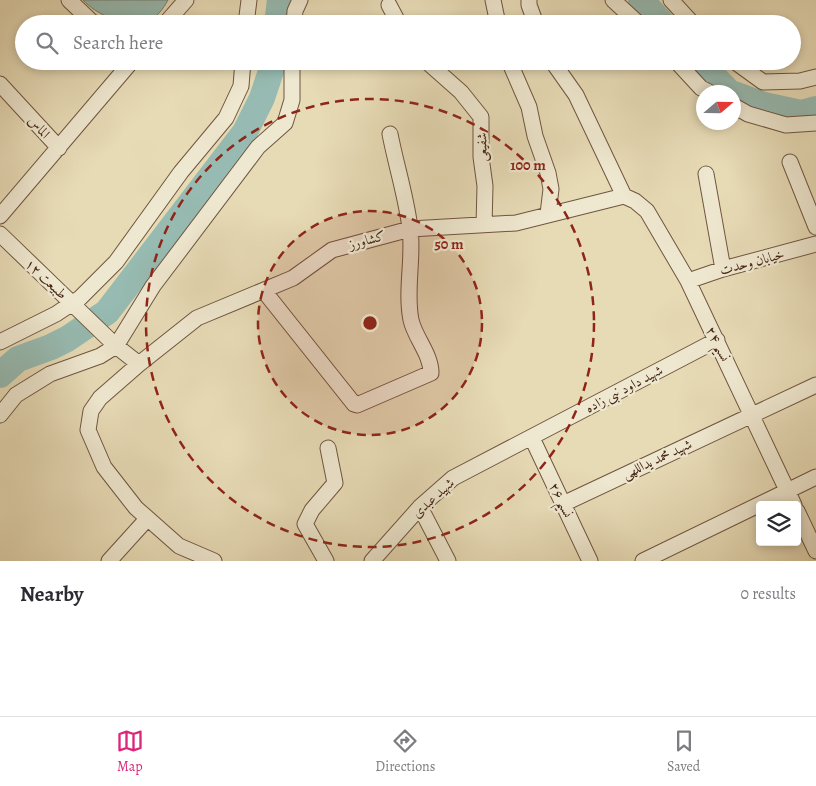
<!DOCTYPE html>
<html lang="en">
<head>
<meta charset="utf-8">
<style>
  body { margin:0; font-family:Alegreya,Amiri,serif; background:#f7f7f7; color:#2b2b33 }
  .controls { position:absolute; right:15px; bottom:15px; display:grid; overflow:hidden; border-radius:5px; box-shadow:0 2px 8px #0003 }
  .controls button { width:45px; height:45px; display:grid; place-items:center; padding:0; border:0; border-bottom:1px solid #e1e1e2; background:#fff; color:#2b2b33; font:25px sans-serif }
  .compass { position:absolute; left:696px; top:85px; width:45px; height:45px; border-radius:50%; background:#fff; box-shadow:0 2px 8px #0003; rotate:70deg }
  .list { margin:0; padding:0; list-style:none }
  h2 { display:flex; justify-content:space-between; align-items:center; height:65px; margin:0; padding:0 20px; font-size:21px }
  h2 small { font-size:16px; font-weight:400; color:#7c7c81 }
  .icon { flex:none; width:28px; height:28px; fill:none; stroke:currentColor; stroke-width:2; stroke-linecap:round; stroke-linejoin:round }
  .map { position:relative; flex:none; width:816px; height:561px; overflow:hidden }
  .search { position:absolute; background:#fff; box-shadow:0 2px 8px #0003; left:15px; right:15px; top:15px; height:55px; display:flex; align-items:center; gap:12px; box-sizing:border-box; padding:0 18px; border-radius:28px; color:#7c7c81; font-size:19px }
  .sheet { height:155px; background:#fff }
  nav { display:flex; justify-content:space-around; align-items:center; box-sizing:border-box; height:70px; border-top:1px solid #e1e1e2; background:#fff; font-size:14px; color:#7c7c81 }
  nav a { display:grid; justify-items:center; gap:2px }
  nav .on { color:#db2777 }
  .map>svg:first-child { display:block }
</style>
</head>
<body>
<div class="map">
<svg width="816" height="561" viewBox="0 0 816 561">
  <rect width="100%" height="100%" fill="#e7dbb6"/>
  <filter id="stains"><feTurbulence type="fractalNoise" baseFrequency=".004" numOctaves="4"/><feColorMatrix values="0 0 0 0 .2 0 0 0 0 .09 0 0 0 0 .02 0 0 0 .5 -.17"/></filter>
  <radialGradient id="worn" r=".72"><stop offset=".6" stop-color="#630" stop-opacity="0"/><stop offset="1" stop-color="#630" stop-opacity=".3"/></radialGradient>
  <!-- water -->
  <path fill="#97bbb2" stroke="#778074" d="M83,0H168C163,9 157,18 146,22C128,29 95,14 83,0Z"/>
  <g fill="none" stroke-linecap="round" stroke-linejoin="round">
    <!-- river -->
    <path stroke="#97bbb2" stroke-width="26" d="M641,0L663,24
      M277,24L280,0
      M699,61L729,92
      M734,94L764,105L801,113L816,109
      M0,375L18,359L51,347L67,339L107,312L245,132L262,98L271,71L272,61"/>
    <defs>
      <path id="minor" d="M69,0L94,24
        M493,0L498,24
        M529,0V5L536,24
        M613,0L639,24
        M671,0L693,24
        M389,5L399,24
        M165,24L186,0
        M246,24L249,0
        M294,24L295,11L300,0
        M426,61L461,92L481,117V157L485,186L484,225
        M509,61L529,107L535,136L548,173L551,189L548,214
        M552,61L576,95L624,196
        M676,61L701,88L709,92
        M734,61L763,82L800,81L816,77
        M0,84L59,148
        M734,106L748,114L786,125L816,123
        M790,162L816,227
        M706,174L723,269
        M624,196L635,201L647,211L688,281L794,505
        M0,216L132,61
        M0,234L116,346L139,364
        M688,281L723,269L816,244
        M264,291L354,404L357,405L431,373C431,354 415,338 411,320C405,290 414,258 410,228C406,196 396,165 390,134
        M0,342L56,314L80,298L116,262L181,172L226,118L241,86L243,61
        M0,415L16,395L50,374L100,356L116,346L153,286L258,147L285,123L292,100V61
        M532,438L590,561
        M563,504L816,385
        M420,507L448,561
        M797,511L816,551
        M109,561L147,519
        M214,561L179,546L136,508L104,467L88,430L91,411L100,398L139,364L197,318L293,278L332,250L410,229L516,223L624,196
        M326,561L305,524L312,510L335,483L328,448
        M372,561L420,507L453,478L717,340
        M643,561L816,477"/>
    </defs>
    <!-- minor casing -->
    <use href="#minor" stroke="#6f5540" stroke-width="17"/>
    <!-- minor -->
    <use href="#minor" stroke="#efe8d0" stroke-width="15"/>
  </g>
  <!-- distance rings -->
  <circle cx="370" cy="323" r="112" fill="#8f2418" fill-opacity=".12"/>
  <g fill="none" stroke="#8f2418" stroke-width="2.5" stroke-dasharray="9 6">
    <circle cx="370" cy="323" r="112"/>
    <circle cx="370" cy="323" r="224"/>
  </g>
  <g text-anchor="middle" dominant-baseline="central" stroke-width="4.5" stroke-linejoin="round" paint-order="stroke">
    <!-- street labels -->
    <g font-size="14" fill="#472818" stroke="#efe8d0">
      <text transform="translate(39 127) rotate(48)">الماس</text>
      <text transform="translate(482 147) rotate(-91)">شفیعی</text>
      <text transform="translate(367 240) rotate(-15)">کشاورز</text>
      <text transform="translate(752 262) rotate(-15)">خیابان وحدت</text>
      <text transform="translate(46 279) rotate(43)">طبیعت ۱۲</text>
      <text transform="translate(718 344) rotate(64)">نسیم ۲۴</text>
      <text transform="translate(624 389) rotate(-28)">شهید داود نبی زاده</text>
      <text transform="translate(657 459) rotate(-25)">شهید محمد یداللهی</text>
      <text transform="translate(433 498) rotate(-42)">شهید عبدی</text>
      <text transform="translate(561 500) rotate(65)">نسیم ۲۶</text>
    </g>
  </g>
  <circle cx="370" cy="323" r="8" fill="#8f2418" stroke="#efe8d0" stroke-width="2.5"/>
  <g font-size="15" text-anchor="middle" font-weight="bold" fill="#8f2418" stroke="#efe8d0" stroke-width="4.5" stroke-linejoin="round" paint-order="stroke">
    <text x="528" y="170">100 m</text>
    <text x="449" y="249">50 m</text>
  </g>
  <rect width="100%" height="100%" filter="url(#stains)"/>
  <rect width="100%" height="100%" fill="url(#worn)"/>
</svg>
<div class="controls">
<button><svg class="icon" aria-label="layers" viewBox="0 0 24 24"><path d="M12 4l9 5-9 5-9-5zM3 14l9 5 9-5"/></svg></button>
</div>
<svg class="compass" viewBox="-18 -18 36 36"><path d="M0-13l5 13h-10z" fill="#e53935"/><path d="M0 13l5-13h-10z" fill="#7c7c81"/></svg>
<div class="search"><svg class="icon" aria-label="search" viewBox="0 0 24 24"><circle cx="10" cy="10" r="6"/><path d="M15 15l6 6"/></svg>Search here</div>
</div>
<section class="sheet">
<h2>Nearby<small>0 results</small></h2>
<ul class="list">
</ul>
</section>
<nav>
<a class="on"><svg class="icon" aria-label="map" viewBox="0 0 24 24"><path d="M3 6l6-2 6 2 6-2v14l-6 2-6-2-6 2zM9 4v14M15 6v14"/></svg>Map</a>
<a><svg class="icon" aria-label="directions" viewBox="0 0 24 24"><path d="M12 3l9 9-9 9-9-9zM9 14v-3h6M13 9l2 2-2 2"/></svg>Directions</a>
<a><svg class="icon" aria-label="saved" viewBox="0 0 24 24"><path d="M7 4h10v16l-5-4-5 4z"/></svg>Saved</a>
</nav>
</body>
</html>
